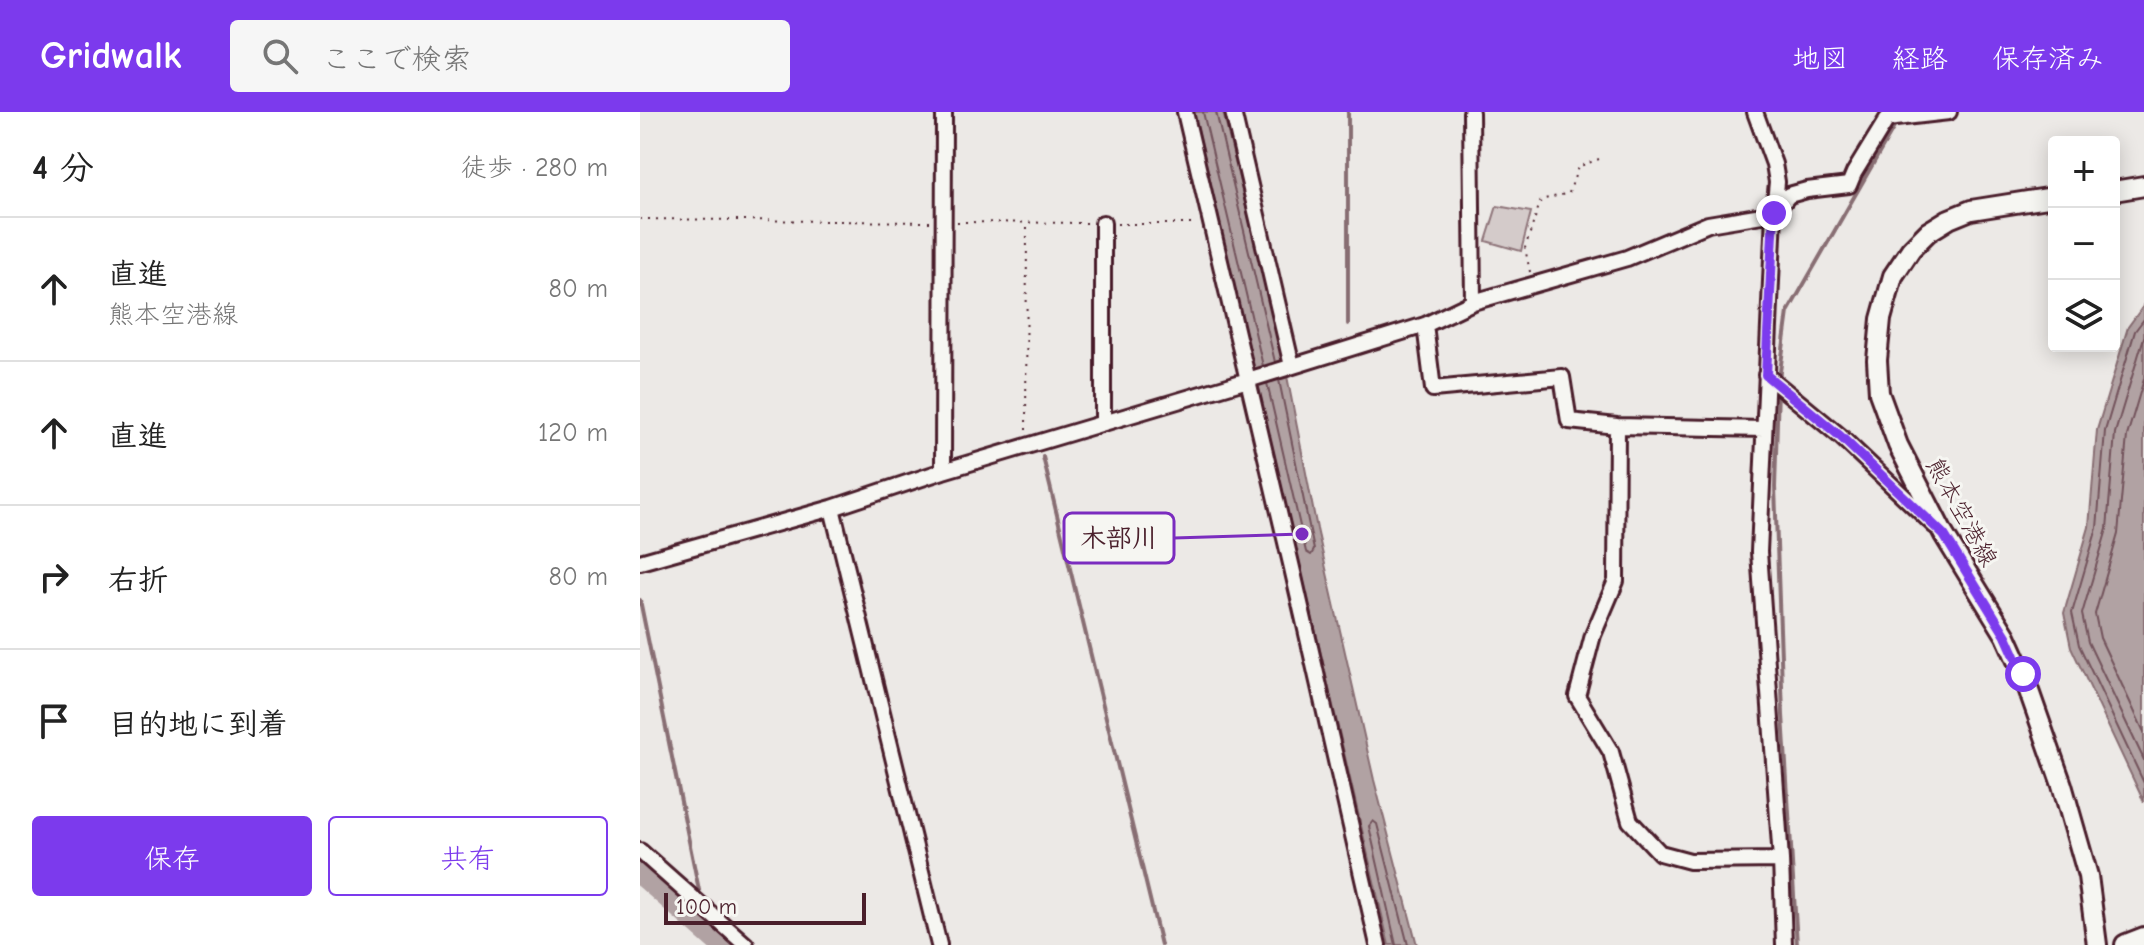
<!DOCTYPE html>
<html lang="ja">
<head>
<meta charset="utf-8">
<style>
  body { margin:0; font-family:"Comic Neue","Klee One",sans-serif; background:#f6f6f6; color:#222 }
  .controls { position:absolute; right:24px; top:24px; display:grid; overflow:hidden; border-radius:8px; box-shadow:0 4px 20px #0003 }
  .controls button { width:72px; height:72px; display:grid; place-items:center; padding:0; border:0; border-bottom:2px solid #e0e0e0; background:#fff; color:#222; font:40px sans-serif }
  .scale { position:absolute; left:24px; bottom:20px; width:202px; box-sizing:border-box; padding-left:8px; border:4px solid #4a1f2b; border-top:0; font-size:22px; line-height:28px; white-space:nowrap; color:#4a1f2b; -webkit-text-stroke:6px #f6f6f2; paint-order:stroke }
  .stop { position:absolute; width:24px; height:24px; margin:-18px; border:6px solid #7c3aed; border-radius:50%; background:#fff }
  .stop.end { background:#7c3aed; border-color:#fff; box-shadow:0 2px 8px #0008 }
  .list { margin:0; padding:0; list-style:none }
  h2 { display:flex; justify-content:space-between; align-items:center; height:104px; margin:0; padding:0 32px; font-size:34px }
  h2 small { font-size:26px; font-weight:400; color:#767676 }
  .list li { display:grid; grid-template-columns:52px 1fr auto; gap:24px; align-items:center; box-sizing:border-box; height:144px; padding:0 32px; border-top:2px solid #e0e0e0 }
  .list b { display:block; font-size:30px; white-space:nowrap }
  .list p { margin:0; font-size:26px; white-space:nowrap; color:#767676 }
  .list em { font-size:26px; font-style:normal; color:#767676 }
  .actions { display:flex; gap:16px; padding:24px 32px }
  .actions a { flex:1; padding:18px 0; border:2px solid #7c3aed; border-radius:8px; text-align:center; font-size:28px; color:#7c3aed }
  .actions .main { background:#7c3aed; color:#fff }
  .icon { flex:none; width:44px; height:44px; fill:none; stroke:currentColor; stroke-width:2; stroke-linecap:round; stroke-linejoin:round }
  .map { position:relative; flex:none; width:1504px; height:833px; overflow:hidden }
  header { display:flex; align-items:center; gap:48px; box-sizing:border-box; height:112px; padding:0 40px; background:#7c3aed; color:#fff }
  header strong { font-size:38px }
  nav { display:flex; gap:44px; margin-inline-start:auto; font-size:28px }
  .search { width:560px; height:72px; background:#f6f6f6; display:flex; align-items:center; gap:20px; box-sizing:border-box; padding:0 28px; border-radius:8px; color:#767676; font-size:30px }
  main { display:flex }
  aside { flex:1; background:#fff }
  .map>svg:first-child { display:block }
</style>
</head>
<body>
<header>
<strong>Gridwalk</strong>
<div class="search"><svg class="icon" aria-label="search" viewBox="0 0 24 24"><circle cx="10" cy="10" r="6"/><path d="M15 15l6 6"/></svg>ここで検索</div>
<nav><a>地図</a><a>経路</a><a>保存済み</a></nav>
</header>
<main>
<aside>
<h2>4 分<small>徒歩 · 280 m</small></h2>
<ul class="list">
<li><svg class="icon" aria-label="ahead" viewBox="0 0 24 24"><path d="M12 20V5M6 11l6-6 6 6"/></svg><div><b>直進</b><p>熊本空港線</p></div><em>80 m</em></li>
<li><svg class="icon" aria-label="ahead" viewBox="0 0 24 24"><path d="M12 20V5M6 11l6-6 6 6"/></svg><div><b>直進</b></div><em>120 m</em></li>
<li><svg class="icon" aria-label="right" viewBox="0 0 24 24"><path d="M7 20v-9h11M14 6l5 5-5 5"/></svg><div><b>右折</b></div><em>80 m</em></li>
<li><svg class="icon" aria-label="arrive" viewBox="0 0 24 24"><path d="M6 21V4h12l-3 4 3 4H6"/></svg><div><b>目的地に到着</b></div></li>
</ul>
<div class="actions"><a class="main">保存</a><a>共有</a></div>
</aside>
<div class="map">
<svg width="1504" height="833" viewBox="0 0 1504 833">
  <rect width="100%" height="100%" fill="#ece9e6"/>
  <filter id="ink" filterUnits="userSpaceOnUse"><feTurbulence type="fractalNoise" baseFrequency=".0125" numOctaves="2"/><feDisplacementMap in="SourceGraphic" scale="16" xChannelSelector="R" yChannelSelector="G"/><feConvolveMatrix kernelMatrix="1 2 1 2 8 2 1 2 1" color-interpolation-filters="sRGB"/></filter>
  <g filter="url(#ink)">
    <!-- green -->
    <path fill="#d4cbca" stroke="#8f757a" stroke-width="2" d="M857,94L891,100L881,139L846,129Z"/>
    <!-- water -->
    <path fill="#b1a2a3" stroke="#886e73" stroke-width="2" d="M554,0H583L647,264L677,417L734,668L777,833H749Z
      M1504,193V690L1431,535L1424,501L1449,415L1457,318L1488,215Z"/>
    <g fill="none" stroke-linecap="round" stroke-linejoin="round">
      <!-- shore -->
      <path stroke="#73535b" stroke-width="2" d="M563,0L623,254
        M576,0L635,250
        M1504,207L1495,219L1465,319L1457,416L1432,501L1439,533L1504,671
        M1504,225L1475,321L1467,417L1442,502L1448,530L1504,648
        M1504,267L1487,324L1478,422L1455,502L1460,526L1504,620
        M627,271L666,440L671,443L674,438L639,268
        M756,833L729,714L733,709L737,712L768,833"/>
      <!-- stream -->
      <path stroke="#886e73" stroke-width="4" d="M708,212V0
        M1139,267L1148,200L1257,10
        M1138,276L1135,375L1143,603L1157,833
        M403,345L521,833
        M0,488L61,788
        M64,804L68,821"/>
      <!-- river -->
      <path stroke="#b1a2a3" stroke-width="24" d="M0,760L83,833"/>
      <defs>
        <path id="minor" d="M545,0L652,456L738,833
          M593,0L652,254
          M831,0L833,190
          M1115,0L1134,52L1137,70L1134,101L1119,440L1141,748L1144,833
          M785,213L793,277L922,265L929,309L977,314L1124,317
          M1126,263L1200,324L1295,414
          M463,311V111
          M977,314L976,469L953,523L937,584L971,640L990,709L1020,741L1050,749L1141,748
          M303,359L304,0
          M192,396L299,833
          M0,450L192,396L303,359L608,268L785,213L833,190L987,146L1068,112L1134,101L1149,83L1167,78L1209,73L1214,61L1247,7L1309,0
          M0,739L106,833"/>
        <path id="major" d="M1474,79L1504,74
          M1414,85L1331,98L1309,107L1288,120L1271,137L1253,164L1241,207L1237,248L1239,281L1258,333L1304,423L1366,524L1383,562L1422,673L1448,764L1457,833"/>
        <path id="highway" d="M1486,833L1504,826"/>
      </defs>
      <!-- minor casing -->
      <use href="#minor" stroke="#4a1f2b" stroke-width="20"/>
      <!-- major casing -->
      <use href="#major" stroke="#4a1f2b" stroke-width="24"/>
      <!-- highway casing -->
      <use href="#highway" stroke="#4a1f2b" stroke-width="26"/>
      <!-- path -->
      <path stroke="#4a1f2b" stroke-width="2" stroke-dasharray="2 6" stroke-linecap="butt" d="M0,107L291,110
        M317,110L447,111
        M477,112H555
        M890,160L885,136L901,88L929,81L938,55L959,47
        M386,318L387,112"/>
      <!-- minor -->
      <use href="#minor" stroke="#f6f6f2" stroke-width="14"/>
      <!-- major -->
      <use href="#major" stroke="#f6f6f2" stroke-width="18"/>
      <!-- highway -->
      <use href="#highway" stroke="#f6f6f2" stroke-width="20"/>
    </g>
  </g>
  <g fill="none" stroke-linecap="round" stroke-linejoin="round" filter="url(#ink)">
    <!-- route -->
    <path stroke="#7c3aed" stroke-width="10" d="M1134,101L1126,263L1200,324L1304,423L1366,524L1383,562"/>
  </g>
  <g text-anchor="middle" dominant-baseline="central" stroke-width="6" stroke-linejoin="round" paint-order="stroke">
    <!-- street labels -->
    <g font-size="24" fill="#4a1f2b" stroke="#f6f6f2">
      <text transform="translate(1322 400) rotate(61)">熊本空港線</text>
    </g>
  </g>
  <!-- callouts -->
  <path fill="none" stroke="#7b2cbf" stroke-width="3" d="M662 422L534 426"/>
  <circle fill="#7b2cbf" stroke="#f6f6f2" stroke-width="3" cx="662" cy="422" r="8"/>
  <rect fill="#f6f6f2" stroke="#7b2cbf" stroke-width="3" x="424" y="401" width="110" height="50" rx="8"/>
  <g font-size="26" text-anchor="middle" font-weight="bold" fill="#4a1f2b">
    <text x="479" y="435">木部川</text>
  </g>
</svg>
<div class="controls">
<button>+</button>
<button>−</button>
<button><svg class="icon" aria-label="layers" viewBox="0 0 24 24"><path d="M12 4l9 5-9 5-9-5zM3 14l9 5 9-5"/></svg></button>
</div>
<div class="scale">100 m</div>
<div class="stop" style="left:1383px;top:562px"></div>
<div class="stop end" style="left:1134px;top:101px"></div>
</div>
</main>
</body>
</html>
